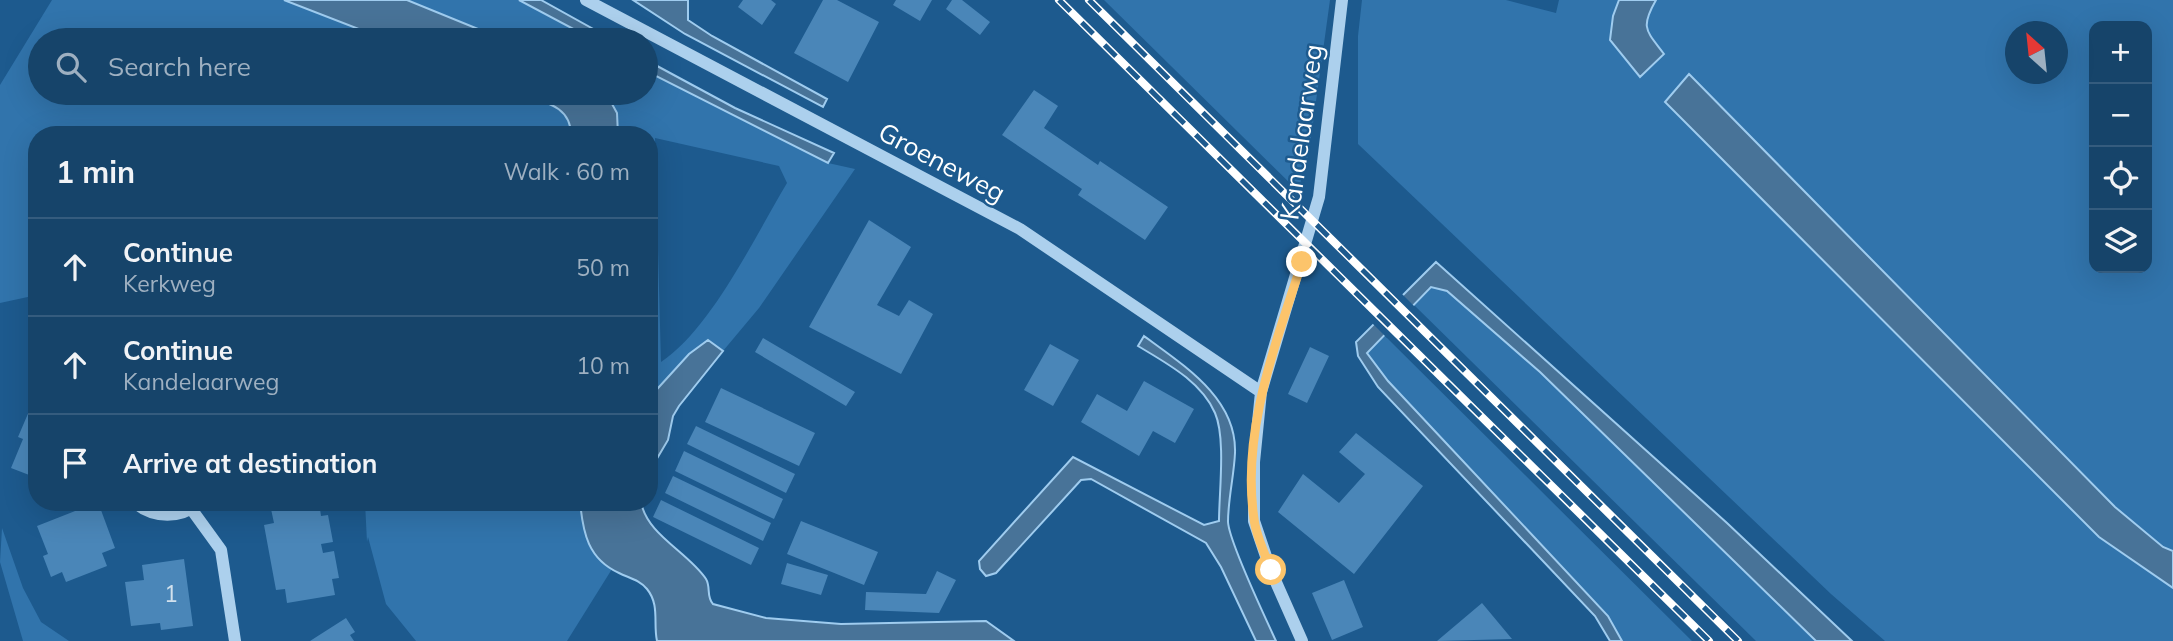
<!DOCTYPE html>
<html lang="en">
<head>
<meta charset="utf-8">
<style>
  body { margin:0; font-family:Mulish,sans-serif; background:#234e72; color:#f1f3f6 }
  .controls { position:absolute; right:21px; top:21px; display:grid; overflow:hidden; border-radius:14px; box-shadow:0 7px 28px #0002 }
  .controls button { width:63px; height:63px; display:grid; place-items:center; padding:0; border:0; border-bottom:2px solid #355c7e; background:#16446a; color:#f1f3f6; font:35px sans-serif }
  .compass { position:absolute; left:2005px; top:21px; width:63px; height:63px; border-radius:50%; background:#16446a; box-shadow:0 7px 28px #0002; rotate:333deg }
  .stop { position:absolute; width:21px; height:21px; margin:-16px; border:5px solid #fcc46b; border-radius:50%; background:#fff }
  .stop.end { background:#fcc46b; border-color:#fff; box-shadow:0 2px 7px #0008 }
  .list { margin:0; padding:0; list-style:none }
  h2 { display:flex; justify-content:space-between; align-items:center; height:91px; margin:0; padding:0 28px; font-size:30px }
  h2 small { font-size:23px; font-weight:400; color:#9eb0c1 }
  .list li { display:grid; grid-template-columns:46px 1fr auto; gap:21px; align-items:center; box-sizing:border-box; height:98px; padding:0 28px; border-top:2px solid #355c7e }
  .list b { display:block; font-size:26px; white-space:nowrap }
  .list p { margin:0; font-size:23px; white-space:nowrap; color:#9eb0c1 }
  .list em { font-size:23px; font-style:normal; color:#9eb0c1 }
  .icon { flex:none; width:38px; height:38px; fill:none; stroke:currentColor; stroke-width:2; stroke-linecap:round; stroke-linejoin:round }
  .map { position:relative; flex:none; width:2173px; height:641px; overflow:hidden }
  .search { position:absolute; background:#16446a; box-shadow:0 7px 28px #0002; left:28px; top:28px; width:630px; height:77px; display:flex; align-items:center; gap:18px; box-sizing:border-box; padding:0 24px; border-radius:38px; color:#9eb0c1; font-size:26px }
  .panel { position:absolute; background:#16446a; box-shadow:0 7px 28px #0002; left:28px; top:126px; width:630px; height:385px; border-radius:28px }
  .map>svg:first-child { display:block }
</style>
</head>
<body>
<div class="map">
<svg width="2173" height="641" viewBox="0 0 2173 641">
  <rect width="100%" height="100%" fill="#1d5a8e"/>
  <!-- green -->
  <path fill="#3174ac" fill-rule="evenodd" d="M52,0H284L387,40H40V93H519C543,102 571,105 571,135H37V295L0,303V85Z
    M407,0H520L594,40H505Z
    M1104,0H1330L1309,152L1298,191Z
    M1362,0H1506L1556,13L1559,0H1619L1613,16L1645,28V18L1656,0H2173V641H1885L1831,594L1358,144V36ZM2094,26H2147V268H2094ZM2016,32H2058V74H2016Z
    M646,71L828,163L855,169L759,308L723,351L708,340L689,354L649,398V135H618L617,113L606,93H646ZM655,138L779,166L787,183C755,236 712,328 661,362Z
    M1432,287L1447,291L1540,372L1816,641H1756L1414,305Z
    M1384,335L1692,641H1622L1608,615L1388,381L1367,352Z
    M365,502H580C583,532 587,550 612,569L567,641H416L386,604L368,537L367,542Z
    M2,528L23,588L41,622L69,641H23L0,562Z"/>
  <!-- water -->
  <path fill="#487398" stroke="#9fccef" stroke-width="2" d="M284,0H407L505,40H387Z
    M519,0H541L613,40H594Z
    M633,0H688V20L712,36L827,99L823,107L685,34Z
    M1619,0H1656C1640,28 1646,30 1664,54L1640,77L1610,40L1613,16Z
    M646,60L735,108L834,153L828,163L646,71Z
    M1689,74L2115,507L2163,547L2173,551V588L2099,537L1665,102Z
    M519,93H606L617,113L618,135H571C571,105 543,102 519,93Z
    M1436,262L1727,523L1852,641H1816L1540,372L1447,291L1431,287L1367,353L1388,381L1608,616L1622,641H1610L1595,616L1378,387L1358,356L1356,342Z
    M1144,336C1183,365 1237,398 1235,453C1234,476 1228,499 1228,522C1229,542 1266,619 1276,641H1256L1221,567L1206,543L1091,479L1081,480L996,573L986,576L980,569L979,561L1073,457L1204,525L1219,521C1219,493 1226,438 1215,413C1201,381 1166,363 1138,346Z
    M708,340L723,351L679,406L673,416L668,440L649,472V398L689,354Z
    M580,502H641C647,535 688,552 706,579C711,587 706,597 713,604L766,618L841,624L986,621L1014,641H657C653,623 660,605 647,589C640,580 629,578 619,573C588,559 583,533 580,502Z"/>
  <!-- pier -->
  <path fill="#1d5a8e" d="M1401,293L1416,308L1387,338L1371,322Z"/>
  <!-- building -->
  <path fill="#4a86b8" d="M743,0H771L776,4L762,25L738,7Z
    M823,0H837L879,22L848,82L794,53Z
    M896,0H932L920,21L893,5Z
    M952,0H962L990,22L980,35L946,9Z
    M1034,90L1058,106L1044,128L1098,165L1100,161L1168,207L1145,240L1078,195L1082,189L1002,135Z
    M869,220L911,247L877,305L899,316L909,300L933,314L901,374L809,327Z
    M763,338L855,392L846,406L755,352Z
    M1050,344L1079,360L1053,406L1024,390Z
    M1310,347L1329,356L1307,403L1288,394Z
    M1144,381L1194,409L1175,443L1153,431L1139,456L1081,422L1097,394L1127,411Z
    M721,388L815,433L799,466L705,422Z
    M30,409L37,411V478L11,468L23,439L18,437Z
    M696,426L795,474L786,493L687,444Z
    M1356,433L1423,486L1354,574L1278,512L1303,474L1339,503L1365,474L1339,452Z
    M684,451L783,499L774,519L675,471Z
    M673,476L771,523L763,541L665,493Z
    M661,500L759,548L751,565L653,517Z
    M98,502L115,548L102,553L107,566L66,582L62,572L51,577L43,556L48,554L37,526Z
    M319,502L321,516L328,515L333,542L321,544L323,553L334,551L339,578L332,579L335,595L287,603L285,589L276,590L264,525L274,523L271,509Z
    M801,521L878,552L864,585L787,554Z
    M184,559L193,626L161,630L160,623L131,626L125,582L144,580L142,565Z
    M787,563L828,575L821,595L781,584Z
    M937,571L956,580L939,613L865,610L866,592L926,594Z
    M1344,580L1363,627L1332,640L1312,593Z
    M1482,603L1512,639L1437,641Z
    M346,618L355,632L350,635L354,641H310Z"/>
  <g fill="none" stroke-linecap="round" stroke-linejoin="round">
    <!-- minor -->
    <path stroke="#acd0ed" stroke-width="12" d="M586,0L1020,229L1261,392
      M134,502C154,519 181,519 200,502
      M192,510L221,550L235,641
      M1302,641L1271,571L1254,521V462L1261,392L1319,197L1342,0"/>
    <defs>
      <path id="rail" d="M1059,0L1709,641
        M1089,0L1738,641"/>
    </defs>
    <!-- rail casing -->
    <use href="#rail" stroke="#fff" stroke-width="8"/>
    <!-- rail -->
    <use href="#rail" stroke="#1d5a8e" stroke-width="5" stroke-dasharray="16" stroke-linecap="butt"/>
  </g>
  <g fill="none" stroke-linecap="round" stroke-linejoin="round">
    <!-- route -->
    <path stroke="#fcc46b" stroke-width="9" d="M1271,570C1265,554 1256,536 1254,519C1241,431 1276,344 1302,262"/>
  </g>
  <g text-anchor="middle" dominant-baseline="central" stroke-width="5" stroke-linejoin="round" paint-order="stroke">
    <!-- number labels -->
    <g font-size="23" fill="#d2e1ed">
      <text x="171" y="593">1</text>
    </g>
    <!-- street labels -->
    <g font-size="26" fill="#fff" stroke="#1d5a8e">
      <text transform="translate(1301 132) rotate(-82)">Kandelaarweg</text>
      <text transform="translate(942 162) rotate(28)">Groeneweg</text>
    </g>
  </g>
</svg>
<div class="controls">
<button>+</button>
<button>−</button>
<button><svg class="icon" aria-label="locate" viewBox="0 0 24 24"><circle cx="12" cy="12" r="6"/><path d="M12 2v4M12 18v4M2 12h4M18 12h4"/></svg></button>
<button><svg class="icon" aria-label="layers" viewBox="0 0 24 24"><path d="M12 4l9 5-9 5-9-5zM3 14l9 5 9-5"/></svg></button>
</div>
<svg class="compass" viewBox="-18 -18 36 36"><path d="M0-13l5 13h-10z" fill="#e53935"/><path d="M0 13l5-13h-10z" fill="#9eb0c1"/></svg>
<div class="stop" style="left:1271px;top:570px"></div>
<div class="stop end" style="left:1302px;top:262px"></div>
<div class="search"><svg class="icon" aria-label="search" viewBox="0 0 24 24"><circle cx="10" cy="10" r="6"/><path d="M15 15l6 6"/></svg>Search here</div>
<section class="panel">
<h2>1 min<small>Walk · 60 m</small></h2>
<ul class="list">
<li><svg class="icon" aria-label="ahead" viewBox="0 0 24 24"><path d="M12 20V5M6 11l6-6 6 6"/></svg><div><b>Continue</b><p>Kerkweg</p></div><em>50 m</em></li>
<li><svg class="icon" aria-label="ahead" viewBox="0 0 24 24"><path d="M12 20V5M6 11l6-6 6 6"/></svg><div><b>Continue</b><p>Kandelaarweg</p></div><em>10 m</em></li>
<li><svg class="icon" aria-label="arrive" viewBox="0 0 24 24"><path d="M6 21V4h12l-3 4 3 4H6"/></svg><div><b>Arrive at destination</b></div></li>
</ul>
</section>
</div>
</body>
</html>
